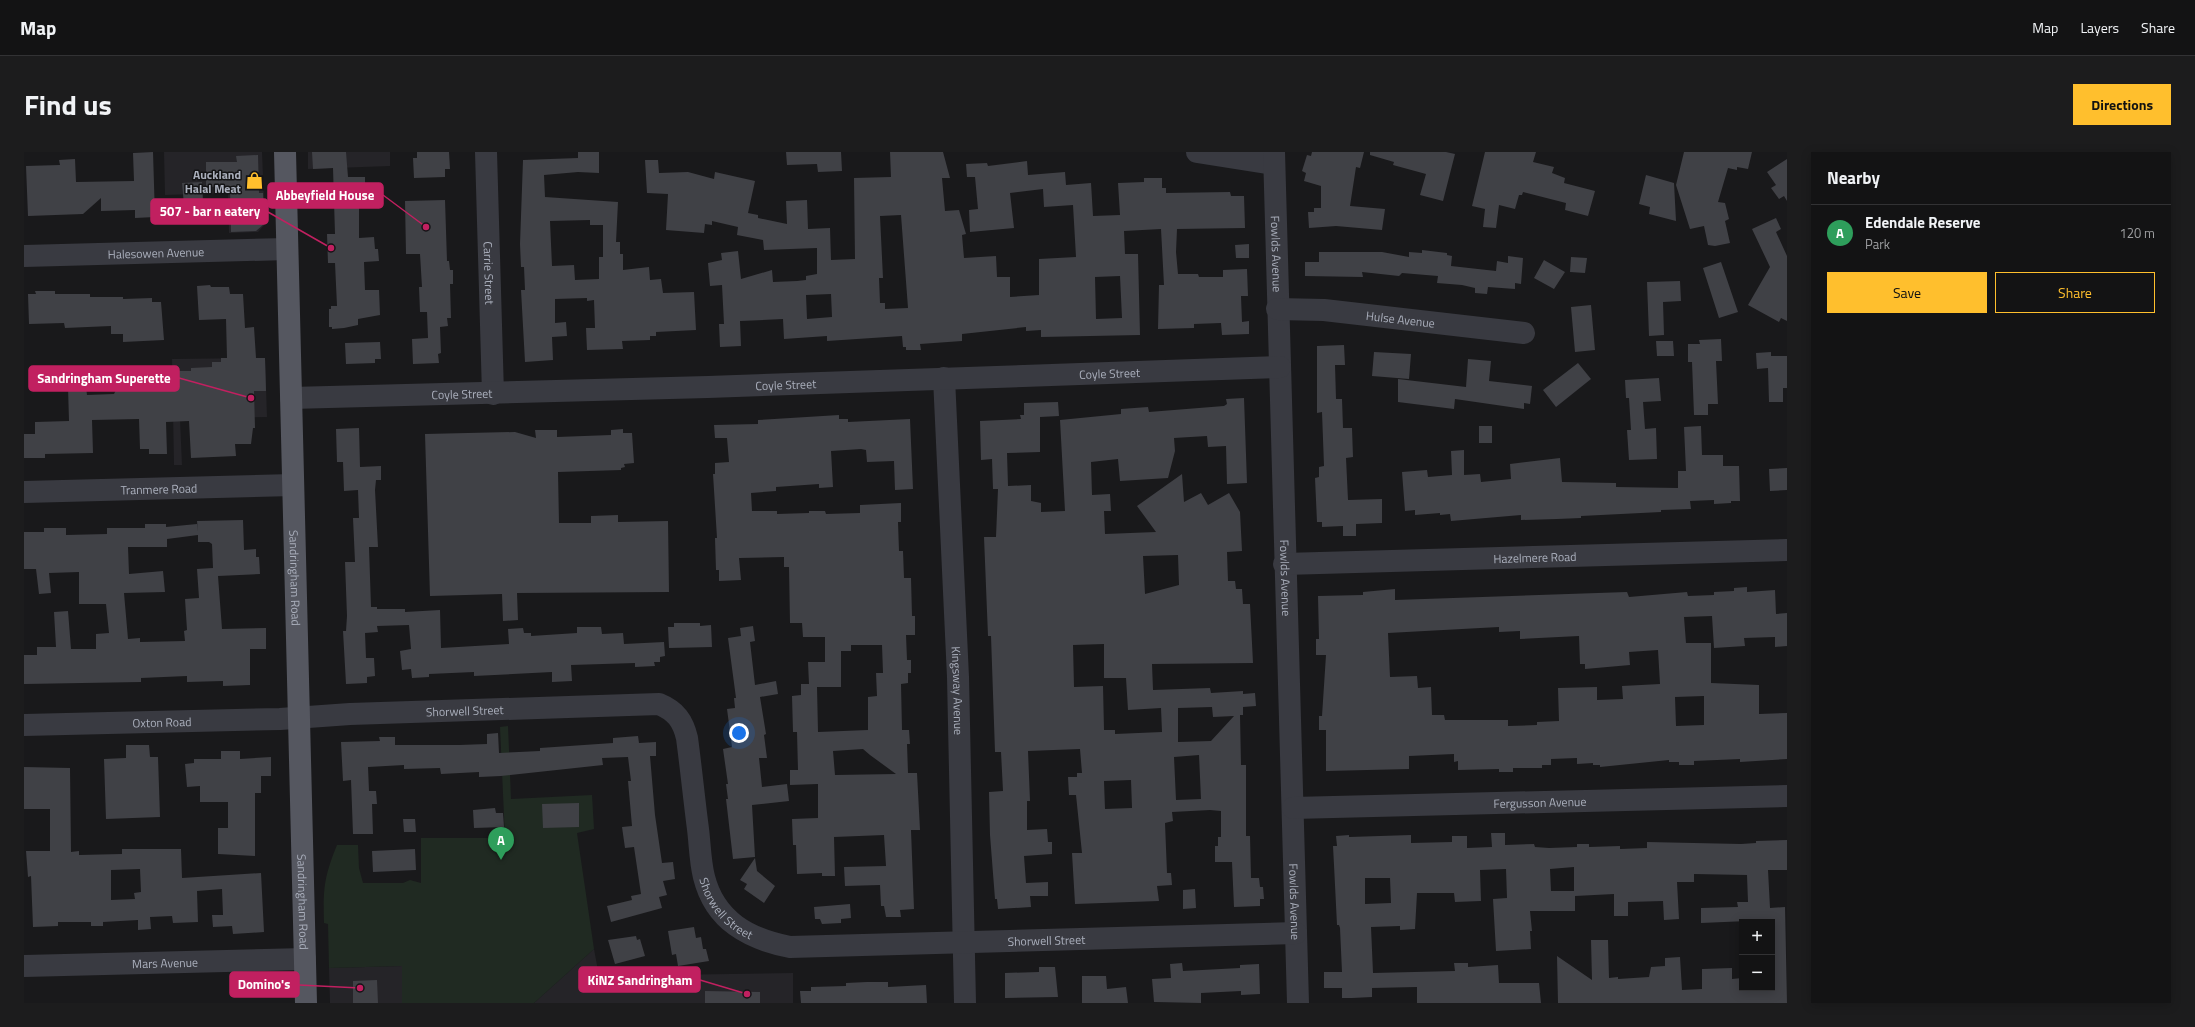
<!DOCTYPE html>
<html lang="en">
<head>
<meta charset="utf-8">
<style>
  body { margin:0; font-family:"Titillium Web",sans-serif; background:#1c1c1d; color:#f1f3f6 }
  .controls { position:absolute; right:12px; bottom:12px; display:grid; overflow:hidden; border-radius:0px; box-shadow:0 2px 10px #0003 }
  .controls button { width:36px; height:36px; display:grid; place-items:center; padding:0; border:0; border-bottom:1px solid #323234; background:#131314; color:#f1f3f6; font:20px sans-serif }
  .you { position:absolute; left:715px; top:581px; width:14px; height:14px; margin:-10px; border:3px solid #fff; border-radius:50%; background:#1a73e8; box-shadow:0 0 0 6px #1a73e833 }
  .badge { display:grid; place-items:center; width:26px; height:26px; border-radius:50%; background:#ffbf2d; color:#fff; font-size:13px; font-weight:700 }
  .pin { position:absolute; translate:-50% -33px; filter:drop-shadow(0 1px 2px #0008) }
  .pin::after { content:''; position:absolute; top:21px; width:14px; height:12px; background:inherit; clip-path:polygon(0 0,100% 0,50% 100%) }
  .list { margin:0; padding:0; list-style:none }
  h2 { display:flex; justify-content:space-between; align-items:center; height:52px; margin:0; padding:0 16px; font-size:17px }
  h2 small { font-size:13px; font-weight:400; color:#9d9ea0 }
  .list li { display:grid; grid-template-columns:26px 1fr auto; gap:12px; align-items:center; box-sizing:border-box; height:56px; padding:0 16px; border-top:1px solid #323234 }
  .list b { display:block; font-size:15px; white-space:nowrap }
  .list p { margin:0; font-size:13px; white-space:nowrap; color:#9d9ea0 }
  .list em { font-size:13px; font-style:normal; color:#9d9ea0 }
  .actions { display:flex; gap:8px; padding:12px 16px }
  .actions a { flex:1; padding:9px 0; border:1px solid #ffbf2d; border-radius:0px; text-align:center; font-size:14px; color:#ffbf2d }
  .actions .main { background:#ffbf2d; color:#111 }
  .map { position:relative; flex:none; width:1763px; height:851px; overflow:hidden; border-radius:0px }
  header { display:flex; align-items:center; gap:24px; box-sizing:border-box; height:56px; padding:0 20px; background:#131314; border-bottom:1px solid #323234 }
  header strong { font-size:19px }
  nav { display:flex; gap:22px; margin-inline-start:auto; font-size:14px }
  .intro { display:flex; align-items:center; justify-content:space-between; box-sizing:border-box; height:96px; padding:0 24px }
  h1 { margin:0; font-size:28px }
  .button { padding:10px 18px; border-radius:0px; background:#ffbf2d; color:#111; font-size:14px; font-weight:700 }
  main { display:flex; gap:24px; padding:0 24px }
  aside { flex:1; background:#131314; border-radius:0px; box-shadow:0 2px 10px #0003 }
  .map>svg:first-child { display:block }
</style>
</head>
<body>
<header>
<strong>Map</strong>
<nav><a>Map</a><a>Layers</a><a>Share</a></nav>
</header>
<div class="intro"><h1>Find us</h1><a class="button">Directions</a></div>
<main>
<div class="map">
<svg width="1763" height="851" viewBox="0 0 1763 851">
  <rect width="100%" height="100%" fill="#19191b"/>
  <!-- built -->
  <path fill="#252428" d="M140,0H238L241,72L234,80L205,81L204,41L141,43Z
    M284,0H366V14L284,17Z
    M241,206L243,265L156,267L158,313H150L148,207Z
    M570,797L575,824L769,821V851H510Z
    M378,814V851H306L305,816Z"/>
  <!-- green -->
  <path fill="#202a22" d="M484,574L487,647L568,643L570,677L553,681L570,797L510,851H378V814L305,816L304,772L300,771C299,737 300,725 313,693H334L335,716L339,731H379L386,728L397,731V686H481L476,575Z"/>
  <!-- building -->
  <path fill="#404146" fill-rule="evenodd" d="M129,0L131,65L111,66V58L77,59V46L59,62L4,64L2,14L36,13L35,8L51,7L52,30L110,29L109,1Z
    M288,0H322L324,25H341V50L335,51V86L350,85L351,97H354L355,109L340,110L341,138H355L356,163L334,167V173L320,176L308,177V175H305V157H307V154H313L311,111H304L303,82H311L309,16L289,17Z
    M393,0H425L426,17H421V25L390,26L389,6H393Z
    M554,0H575V21L554,20L520,23L521,45L594,50L592,90H596V102H599V118L625,115L626,128L637,127L639,141L670,140L672,178L632,180V184H626V188L598,189L599,197L563,198L562,176H571L570,148L563,149V146L531,147V171L542,170L543,184L528,185L529,208L501,210L497,138H501L500,115H497L496,92L499,8L554,6ZM566,68V73H579V105H575V127L551,128L550,113L528,114L526,69Z
    M762,0H817L818,19L794,20L793,12L763,13Z
    M866,0H919L926,26H918L921,59L935,58L942,82L938,83L940,106L972,104L973,125H986V145L1015,143V107L1052,105L1049,53L1020,55L1019,37L986,41L990,76L946,80L945,58L954,57L951,25H943L942,12L963,11L964,14L1003,9L1004,23L1041,20L1042,33L1067,31L1069,64L1096,63L1094,31L1120,30V26H1138V36H1142V41L1206,40L1207,44H1220L1221,76L1153,77L1152,100L1154,122H1174L1175,125H1199V118L1223,117L1224,144H1217L1218,170L1225,169V182L1198,183L1197,171L1170,172V176L1134,177L1135,133H1140L1137,77L1100,79L1101,102H1114L1116,183L1017,185V178L1002,179V175L938,182V189L896,192L897,198H882V195H879L878,184L803,189V184L760,187L759,167L716,169L717,194L696,195L695,172H700L698,133L686,134L684,111L698,108L697,101L714,99L717,127L748,118L749,130L773,129L782,128V124L793,122V96L740,98L739,88L713,83L714,75L688,69V73L681,72L680,81L642,78L644,42L623,41L621,8H634L635,21L664,20L690,27L691,20L731,29L724,61L734,63V66L763,72L762,49L783,48L784,77L806,76L807,108L831,107L830,26L867,25ZM877,63L884,156L861,157V151H856L855,126H859L856,64ZM1096,124L1098,166L1072,167L1071,125ZM807,142L808,165L783,167L782,143Z
    M1288,0H1340L1336,16L1332,15L1326,54L1361,57L1358,78L1312,74L1285,76L1284,60H1290V56H1297V34L1280,29L1282,21L1278,19L1283,3L1287,4Z
    M1346,0H1422L1431,2L1419,49L1396,43L1402,22L1369,13L1370,10L1346,3Z
    M1461,0H1512L1509,10L1530,15L1528,21L1541,26L1540,31L1571,39L1564,64L1541,58L1542,51L1499,40L1498,43H1495L1491,57L1475,53L1472,76L1459,75L1461,57L1448,54Z
    M1660,0H1728L1724,17L1713,15V18L1704,16L1694,50L1701,51L1705,67L1701,69L1706,91L1691,94L1684,93L1680,74L1666,77L1652,33Z
    M234,3L235,41H239L240,72L232,79L207,80L206,34L182,35V10H213L212,4Z
    M1763,7V49L1760,44L1755,47L1747,36L1752,33L1743,20Z
    M1622,23L1650,31L1652,69L1625,62L1626,55L1615,52Z
    M178,30L180,69L161,70V67L149,68L148,53H160L158,31Z
    M421,48L423,109H425L426,118H429V132H426L427,166H423L424,174L416,175L417,201L414,202L415,211L389,212L388,187L404,186L403,160H396L395,135H398L396,102H382L381,49Z
    M1752,66L1757,77L1752,80L1763,104V169L1757,166L1755,170L1724,153L1746,115L1728,77Z
    M1225,92V106H1212L1211,93Z
    M1398,98L1423,101V103L1428,104L1427,114L1472,119L1473,109L1484,111V104L1499,106L1497,132L1491,131V137L1464,135L1463,142L1451,141V136L1438,133L1413,131L1414,124L1378,121L1375,124L1338,120L1339,125L1281,124V110H1295V100H1358L1385,105V100L1398,101Z
    M1547,105L1563,106L1561,121L1546,120Z
    M1520,108L1541,120L1530,137L1510,126Z
    M1697,110L1714,160L1695,166L1679,116Z
    M1656,129L1657,149L1639,150L1640,183L1625,184L1623,130Z
    M186,133L187,135H205L206,142H219L221,176L230,175L232,206H241L242,239H230L231,276H229L227,292H211L212,304L167,306L165,269L142,270L143,302H125V297H116L115,267L68,268L69,301L21,302V306H0V282H11V270L45,269L44,235H62L63,243L90,242L92,238L112,237V239L155,237V219H167V216L188,215V210H197V206H203L202,167L175,168L173,134Z
    M11,139H31V142H66V145H99V147L128,146V150H137L140,188L99,190V182H87V174L41,176L40,171L5,172L4,142H12Z
    M1567,153L1571,198L1551,200L1547,155Z
    M1697,187L1698,209H1692L1694,252H1684V263H1670L1668,210H1664V192H1676L1675,188Z
    M1632,189H1649L1650,204H1633Z
    M356,190L357,207H351V211L322,212L321,191Z
    M1320,193L1321,213H1311L1312,247H1318L1319,276H1328L1329,305L1322,306L1324,348L1358,347V371L1332,372V384H1319V374L1298,375V370H1293L1291,326L1295,325V315L1300,314L1298,260L1293,261V194Z
    M1350,200L1387,202L1385,227L1348,224Z
    M1747,200V204H1763V236H1759V250H1745L1744,216L1733,217L1732,201Z
    M1444,207L1467,209L1465,229L1508,234L1506,252L1500,251V257L1431,247L1430,257L1374,250V227L1442,235Z
    M1554,211L1567,227L1532,255L1519,238Z
    M1635,226L1637,249L1619,250L1621,277L1632,276L1633,307L1605,308L1603,278H1607L1605,246H1602L1601,228Z
    M1220,246L1223,331L1203,332L1202,294L1184,295L1183,284L1150,286L1151,299L1144,326L1096,329L1094,307L1067,310L1068,343L1086,342L1087,359H1080L1081,382L1132,380L1113,354L1158,322L1160,350L1177,341L1184,353L1205,341L1216,360L1218,399L1203,400L1204,429H1211L1212,437H1218L1219,452H1226L1229,511L1128,512L1129,538L1186,536L1187,541L1219,539V542L1231,541L1232,554L1219,555V563H1216L1217,613H1222V684H1226L1227,726H1235L1236,735H1239L1240,747H1236V754L1210,755L1208,710H1191V694H1194V685H1197V659L1186,658L1148,660L1149,669L1141,671L1143,721H1147L1148,733L1133,734L1135,749L1051,752L1048,701H1058L1052,643H1045L1044,625H1053V621H1058L1056,597L1004,599L1006,649H1003V678L1023,677L1024,690H1028V702L1000,704L1002,731L1024,730V744H1006L1007,755L974,757L973,747H971L966,683L965,640L979,639L977,600H971L967,484H964L960,385H972L974,337H969L968,307L957,308L956,269L997,267L996,263H1000V251L1034,250L1035,264L1016,265V300L983,301L984,334L1007,333V349L1017,351V360L1041,359L1036,268L1097,262V257L1124,255L1125,260L1200,254L1203,252L1202,247ZM1154,403L1155,433L1121,442L1119,404ZM1080,492V526H1102L1104,558L1137,556L1138,580L1091,582V578H1080L1079,534L1050,535L1049,493ZM1188,555L1189,565L1210,564L1187,589L1154,590V556ZM1175,603L1177,647L1152,648L1150,605ZM1107,628L1108,656L1081,657L1080,629Z
    M815,263V267H824V270L886,267L889,337L871,338L870,309L843,310L842,298L837,297L807,299L809,335L795,336V332L752,335V339L727,341L728,359H753V362L785,361V359H801L802,362L836,361V353L877,351V370H874L875,399H879L880,426H887L888,464H891V483H882L883,508H887V521H884V531L877,532L878,578H885L886,592H883L884,621H893L896,678H887L890,757L876,758L877,765H862L860,754H857L856,733L821,734L820,715L862,714L860,683L810,685L811,724H798V721L773,722L772,693H769L768,667L794,666V632L766,633V618H774L773,580H769L768,544L777,543V532H785L784,510H801V485H779L778,471H766L765,415H760V405L715,406L717,428L695,429V418H692L691,386H693L689,322H691V311L705,310L703,286H691L690,273L734,272V268ZM827,493H858L859,521H852L853,544L844,545V578L794,580L793,535H817V499H827ZM839,597L846,603L872,622L811,623L809,599Z
    M1455,274H1468V291H1455Z
    M1677,274L1678,303H1699V314H1715L1716,349H1707V351L1690,352V348L1666,349L1667,357L1637,358V360L1557,364V366L1533,367L1497,368V363L1427,369L1426,362L1416,363V361L1391,363V358L1381,359L1378,320L1403,318L1404,325L1428,323L1427,299L1440,298V323L1456,322L1457,330L1487,327L1486,312L1536,306L1538,330L1592,331V335L1654,336V319H1662L1660,275Z
    M335,276L336,315L357,314V328H352L351,338L354,395H345L347,455H353V457H381V460L416,458L417,496L485,492L484,477L499,476L500,481H507V484L553,481V475H577L578,482L599,481L600,492L640,490L641,504L636,505V510H630L631,514L611,515V511L547,513L548,529L528,530V520L450,524V520L405,522V525L388,526L387,517L378,518L376,499L387,497L385,473L353,474L354,480L341,481L342,506H350L351,524L343,525V531L322,532L319,479H322L323,464L321,410H331L329,366H335L334,338L320,339L319,310H313L312,277Z
    M599,277V281H608L610,311L600,312L601,315L597,316V318L534,320L535,371H567V364L594,363V370L644,369L645,440L493,441L494,468L479,469L478,442L406,444L401,282L491,280L512,286L511,278H533V285L587,283V278Z
    M1763,316V338L1746,339L1745,317Z
    M219,368L220,398L232,397V405H235L236,422L194,424L198,477L242,476V497H226V533L199,534V529L163,530V524L117,526V530L0,532V503H13V495H32L30,460L44,459L47,497H72V482L85,481L82,452H55V420L25,421L27,441L15,442L12,417H0V380H20V376H42V383L83,382V376H121V372H142V375L173,372L174,380L173,369ZM174,383V390H185L188,392L189,416L173,417L175,446L161,447L163,478L160,479L161,489L116,490V486L104,487L100,441L141,440L139,419L105,422L104,395H143V387Z
    M1723,435V440L1751,438L1752,462L1763,461V494L1751,495V485L1720,486L1721,494L1690,496L1688,464L1660,465L1662,491H1687V531L1735,533V562L1763,561V607L1716,610V607L1670,609V613H1655V610H1645V608L1576,615V613H1569V611L1553,612V606L1527,607V613H1518V616H1489V620H1475V617L1434,618V609L1430,610V602L1385,604V617L1302,619V578H1295V564H1298L1302,503H1292V487H1295L1294,444L1339,443V440L1371,437V448L1603,440L1605,445L1663,440L1664,444L1690,443V440L1710,439V436ZM1475,475V480L1496,479V487L1555,484L1556,512H1561V517L1606,513L1605,500L1634,498L1636,532L1598,534L1599,547L1573,548V535L1534,536L1535,569L1513,570V573L1484,574V568H1421L1420,563H1408L1407,535L1394,536L1393,524L1366,525L1364,481ZM1680,544V573L1652,574L1651,545Z
    M650,471H676V474L687,473L688,495L645,496L644,475H650Z
    M729,474L731,489L726,490L731,533L752,529L754,542L736,545L742,582L740,583L743,606H735L738,635L763,632L765,649L728,653L731,705L709,707L702,647H704L702,632H704L699,597L708,595L703,557L711,556L710,546H712L704,486L717,484L716,476Z
    M474,581L475,601L516,599V596L589,591V586L614,584L615,591L632,590V604H626L631,663L638,711L649,710L651,727L639,729L643,743L635,745L638,756L587,770L583,754L608,748L607,744L617,742L610,695L601,696L598,675L608,674L604,629H607L604,605L578,606L579,613L477,624L455,625V620L417,622L416,616L380,617V613L344,615L345,639H352L353,652H348L349,682H329L327,628L319,629L317,590L356,589L355,585H371V593H435L463,592V582Z
    M102,593H125L126,605H134L136,665L82,667L80,607L102,606Z
    M197,599H216V607L247,605V624H237V641H231V704L194,702V676H204V650H176V634L163,635L161,612L170,611V607H197Z
    M0,615L46,616L47,700L55,699V703L98,702V697H157L158,726L237,721L240,780L209,782L208,774L189,775L188,763H199L198,737L173,739L174,770L149,771L148,764L126,765L127,777L114,778V768L79,770V774H67V770H34V774L9,775L7,724L4,725L2,699H26V657H0ZM116,717L117,740L110,741L111,747L87,748V718Z
    M555,651V675L519,676L518,652Z
    M471,656L472,661H479L480,675L450,676L449,658Z
    M379,667H391L392,680H380Z
    M1467,681H1481V693L1510,692L1511,695L1525,696L1553,695V692H1565V695L1596,694V697L1623,696V690L1717,692L1732,691V689L1763,688V718H1744L1746,756L1761,755L1763,851H1534L1533,804L1568,828L1567,788H1584L1585,826L1594,825V827L1625,825L1627,815L1641,814V806L1656,805L1658,838L1678,837V817L1708,816V827L1718,826V836H1748L1747,768L1677,771V756L1714,755L1713,750H1724L1723,723L1670,722V730H1653L1655,767L1640,768L1639,749L1604,750V764H1590V742L1551,744V759H1506L1508,779H1506L1507,797L1472,799L1469,747L1483,746L1482,717L1456,718L1457,749L1431,750L1430,741H1393L1391,777L1376,778V774L1347,775L1349,821L1431,819L1430,811H1444V815L1474,813L1475,831H1515L1517,851H1393V835L1348,836V845L1328,846H1318V836H1300V820H1318L1316,776L1315,773H1313L1310,713L1309,694H1313L1312,684L1325,683V685L1387,683V691L1428,690V684H1443V696L1468,695ZM1550,715V739H1527L1526,717ZM1341,726H1366L1367,751L1341,752Z
    M391,697L392,718L349,720L348,699Z
    M731,706L733,719L751,734L740,751L720,737L723,732L716,728Z
    M1171,737L1172,756L1159,757V738Z
    M826,752L827,766L817,767V771L798,772L796,767H791L790,755Z
    M670,775L672,786L677,785L679,797H682L685,809L654,814L652,802L648,803L644,779Z
    M612,784L613,788L616,787L621,804L591,812L584,788Z
    M1158,811L1159,819L1216,816V813L1235,812L1236,842L1217,843V839L1177,841V851L1130,850L1128,827L1147,826L1146,812Z
    M1015,815H1031L1034,845L981,846V821L1015,820Z
    M1058,824H1082L1083,837L1102,835L1104,851H1058Z
    M353,828L354,851H329V829Z
    M843,830H864V835L902,833L903,851H777L776,839H787V835L822,834V831Z
    M681,839L736,840V851H681Z"/>
  <g fill="none" stroke-linecap="round" stroke-linejoin="round">
    <!-- minor -->
    <g stroke="#393a41" stroke-width="22">
      <path id="s1" d="M462,0L469,242"/>
      <path d="M1173,0L1249,12"/>
      <path id="s2" d="M1250,0L1274,851"/>
      <path id="s3" d="M0,104L263,97"/>
      <path id="s4" d="M1253,157L1300,158L1500,181"/>
      <path id="s5" d="M920,226L934,525L941,851"/>
      <path id="s6" d="M267,246L684,235L1256,215"/>
      <path id="s7" d="M0,340L269,333"/>
      <path id="s8" d="M1260,412L1763,398"/>
      <path id="s9" d="M0,573L256,567L326,562L635,552C652,559 659,569 663,586C667,616 670,646 674,677C676,693 676,709 680,725C691,769 725,787 766,795L1272,781"/>
      <path id="s10" d="M1269,656L1763,644"/>
      <path id="s11" d="M0,814L281,807"/>
    </g>
    <!-- major -->
    <path stroke="#555760" stroke-width="22" id="s12" d="M261,0L282,851"/>
  </g>
  <!-- icons -->
  <defs>
    <symbol id="shop-bare" viewBox="-9 -9 18 18"><path d="M-5-2.5h2.3a2.7 3.5 0 0 1 5.4 0H5L5.5 6h-11ZM-1.5-2.5h3a1.5 2.3 0 0 0-3 0Z" fill="#ffbf2d" stroke="#141416" stroke-width="2.5" paint-order="stroke"/></symbol>
  </defs>
  <g fill-rule="evenodd">
    <use href="#shop-bare" x="218" y="16" width="25" height="25"/>
  </g>
  <g text-anchor="middle" dominant-baseline="central" stroke-width="3" stroke-linejoin="round" paint-order="stroke">
    <!-- poi labels -->
    <g font-size="12" font-weight="bold" fill="#aaafbc" stroke="#141416" text-anchor="end">
      <text x="217" y="22">Auckland<tspan x="217" dy="14">Halal Meat</tspan></text>
    </g>
    <!-- street labels -->
    <g font-size="12" fill="#aaafbc" stroke="#141416">
      <text stroke="none"><textPath href="#s3" startOffset="132">Halesowen Avenue</textPath></text>
      <text stroke="none"><textPath href="#s2" startOffset="102">Fowlds Avenue</textPath></text>
      <text stroke="none"><textPath href="#s1" startOffset="121">Carrie Street</textPath></text>
      <text stroke="none"><textPath href="#s4" startOffset="124">Hulse Avenue</textPath></text>
      <text stroke="none"><textPath href="#s6" startOffset="819">Coyle Street</textPath></text>
      <text stroke="none"><textPath href="#s6" startOffset="495">Coyle Street</textPath></text>
      <text stroke="none"><textPath href="#s6" startOffset="171">Coyle Street</textPath></text>
      <text stroke="none"><textPath href="#s7" startOffset="135">Tranmere Road</textPath></text>
      <text stroke="none"><textPath href="#s8" startOffset="251">Hazelmere Road</textPath></text>
      <text stroke="none"><textPath href="#s12" startOffset="426">Sandringham Road</textPath></text>
      <text stroke="none"><textPath href="#s2" startOffset="426">Fowlds Avenue</textPath></text>
      <text stroke="none"><textPath href="#s5" startOffset="313">Kingsway Avenue</textPath></text>
      <text stroke="none"><textPath href="#s9" startOffset="441">Shorwell Street</textPath></text>
      <text stroke="none"><textPath href="#s9" startOffset="138">Oxton Road</textPath></text>
      <text stroke="none"><textPath href="#s10" startOffset="247">Fergusson Avenue</textPath></text>
      <text stroke="none"><textPath href="#s12" startOffset="750">Sandringham Road</textPath></text>
      <text stroke="none"><textPath href="#s2" startOffset="750">Fowlds Avenue</textPath></text>
      <text stroke="none"><textPath href="#s9" startOffset="861">Shorwell Street</textPath></text>
      <text stroke="none"><textPath href="#s9" startOffset="1196">Shorwell Street</textPath></text>
      <text stroke="none"><textPath href="#s11" startOffset="141">Mars Avenue</textPath></text>
    </g>
  </g>
  <!-- callouts -->
  <path fill="none" stroke="#c12060" stroke-width="1.5" d="M402 75L359 43M307 96L244 60M227 246L155 226M723 842L676 828M336 836L275 833"/>
  <g fill="#c12060" stroke="#141416" stroke-width="1.5">
    <circle cx="402" cy="75" r="4"/>
    <circle cx="307" cy="96" r="4"/>
    <circle cx="227" cy="246" r="4"/>
    <circle cx="723" cy="842" r="4"/>
    <circle cx="336" cy="836" r="4"/>
  </g>
  <g fill="#c12060" stroke="#c12060" stroke-width="1.5">
    <rect x="244" y="31" width="115" height="25" rx="4"/>
    <rect x="127" y="47" width="117" height="25" rx="4"/>
    <rect x="5" y="214" width="150" height="25" rx="4"/>
    <rect x="555" y="815" width="121" height="25" rx="4"/>
    <rect x="206" y="820" width="69" height="25" rx="4"/>
  </g>
  <g font-size="13" text-anchor="middle" font-weight="bold" fill="#fff">
    <text x="301" y="48">Abbeyfield House</text>
    <text x="186" y="64">507 - bar n eatery</text>
    <text x="80" y="231">Sandringham Superette</text>
    <text x="616" y="833">KiNZ Sandringham</text>
    <text x="240" y="837">Domino's</text>
  </g>
</svg>
<div class="controls">
<button>+</button>
<button>−</button>
</div>
<div class="you"></div>
<div class="pin badge" style="left:477px;top:708px;background:#2e9e5b">A</div>
</div>
<aside>
<h2>Nearby<small></small></h2>
<ul class="list">
<li><span class="badge" style="background:#2e9e5b">A</span><div><b>Edendale Reserve</b><p>Park</p></div><em>120 m</em></li>
</ul>
<div class="actions"><a class="main">Save</a><a>Share</a></div>
</aside>
</main>
</body>
</html>
